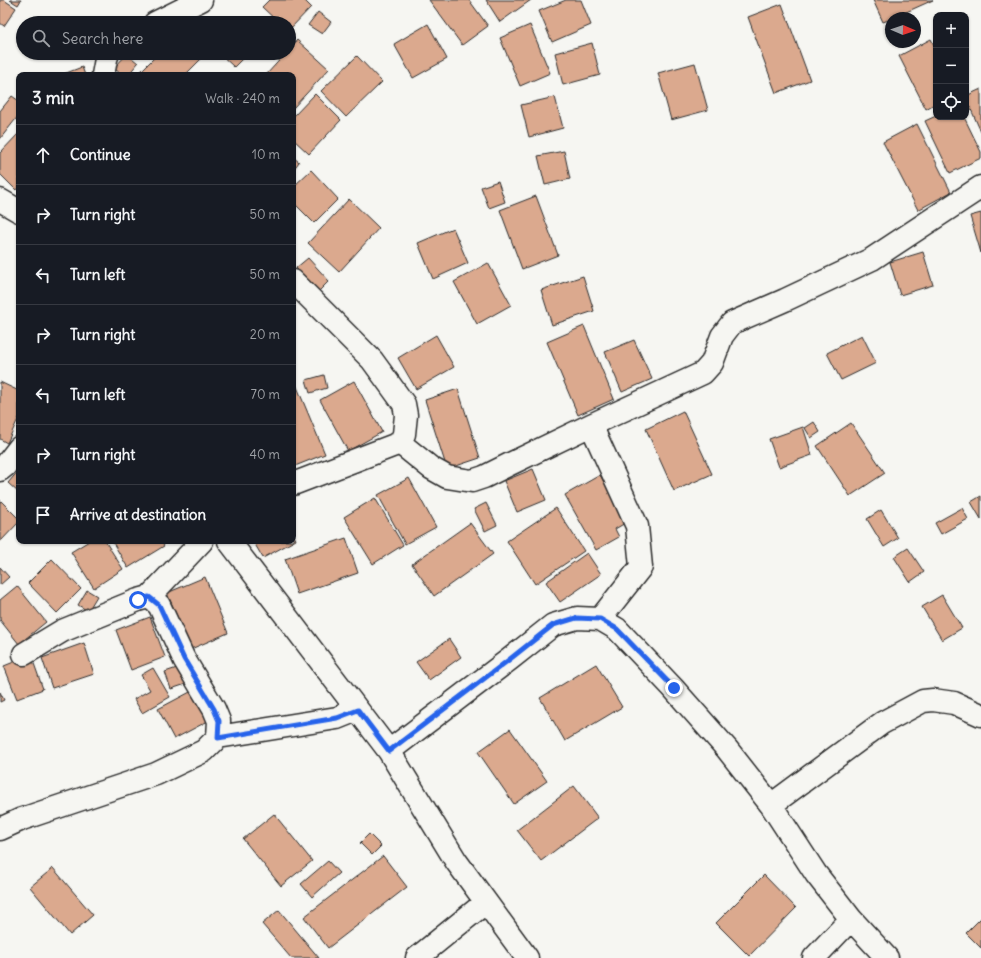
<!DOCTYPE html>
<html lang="en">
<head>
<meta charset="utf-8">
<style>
  body { margin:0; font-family:Delius,sans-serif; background:#242831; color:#f1f3f6 }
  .controls { position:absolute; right:12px; top:12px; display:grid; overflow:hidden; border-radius:8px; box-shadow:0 1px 3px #0004 }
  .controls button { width:36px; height:36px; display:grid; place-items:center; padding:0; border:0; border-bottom:1px solid #363941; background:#171b24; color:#f1f3f6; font:20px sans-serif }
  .compass { position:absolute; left:885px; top:12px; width:36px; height:36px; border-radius:50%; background:#171b24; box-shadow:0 1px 3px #0004; rotate:92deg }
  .stop { position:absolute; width:12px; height:12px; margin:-9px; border:3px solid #2563eb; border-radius:50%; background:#fff }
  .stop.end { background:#2563eb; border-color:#fff; box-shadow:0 1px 4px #0008 }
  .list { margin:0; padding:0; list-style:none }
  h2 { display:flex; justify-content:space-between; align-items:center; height:52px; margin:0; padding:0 16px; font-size:17px }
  h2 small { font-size:13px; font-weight:400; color:#9ea1a6 }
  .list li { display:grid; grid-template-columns:26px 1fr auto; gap:12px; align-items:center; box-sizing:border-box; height:60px; padding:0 16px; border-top:1px solid #363941 }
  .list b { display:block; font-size:15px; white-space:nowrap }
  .list em { font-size:13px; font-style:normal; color:#9ea1a6 }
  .icon { flex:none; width:22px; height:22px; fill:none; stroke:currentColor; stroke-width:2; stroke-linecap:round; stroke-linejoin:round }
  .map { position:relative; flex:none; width:981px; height:958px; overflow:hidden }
  .search { position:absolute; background:#171b24; box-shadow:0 1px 3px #0004; left:16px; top:16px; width:280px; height:44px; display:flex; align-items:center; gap:10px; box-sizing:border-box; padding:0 14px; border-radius:22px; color:#9ea1a6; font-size:15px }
  .panel { position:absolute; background:#171b24; box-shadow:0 1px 3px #0004; left:16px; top:72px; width:280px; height:472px; border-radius:8px }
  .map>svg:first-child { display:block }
</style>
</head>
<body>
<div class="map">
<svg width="981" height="958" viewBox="0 0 981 958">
  <rect width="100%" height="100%" fill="#f6f6f2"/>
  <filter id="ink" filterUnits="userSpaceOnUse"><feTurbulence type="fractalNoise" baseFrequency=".025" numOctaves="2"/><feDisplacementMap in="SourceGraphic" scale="8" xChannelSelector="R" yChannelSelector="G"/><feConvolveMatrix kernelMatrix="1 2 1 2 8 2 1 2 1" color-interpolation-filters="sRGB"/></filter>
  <g filter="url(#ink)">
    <!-- building -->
    <path fill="#dba98e" stroke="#2b2b2b" d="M0,0H4L16,8L4,26L0,23Z
      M10,0H21L18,5Z
      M269,0H304L311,7L289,30V23H279L262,7Z
      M429,0H469L488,26L462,45Z
      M486,0H531L500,22Z
      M566,0H581L591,25L552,42L539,11Z
      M873,0H933L893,18H891V19L883,22Z
      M782,4L810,80L776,93L748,17Z
      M318,12L331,22L322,34L308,25Z
      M428,24L447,59L413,78L394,44Z
      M530,25L550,73L520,86L500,38Z
      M931,39L936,49V103L926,109L899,56Z
      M297,40L329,69L293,108V75H266L286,53H289V49Z
      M592,43L600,75L563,85L555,53Z
      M159,53H207L185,75H139L138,74Z
      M219,53H246L247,54L234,67Z
      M127,54L138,63L128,75H122L114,68Z
      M357,56L382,82L346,117L321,91Z
      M695,63L708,110L671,120L658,73Z
      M82,67L85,75H61Z
      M981,89V132L966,98V96Z
      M315,94L341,120L309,154L293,139V117Z
      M12,96L19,101V115L0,139V111Z
      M555,97L563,128L529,137L521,105Z
      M936,116V117H964L981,152V158L950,173L925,121Z
      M917,124L951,192L918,210L883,142Z
      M19,133V186L16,190L0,174V153Z
      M564,151L570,179L545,185L538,156Z
      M293,157L299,162L293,170Z
      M311,170L338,199L314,223L293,202V187Z
      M498,181L505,202L489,208L481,187Z
      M536,196L558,255L522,269L500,210Z
      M349,199L379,228L339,272L308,243Z
      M981,213V253L970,216Z
      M453,228L468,263L433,279L418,243Z
      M923,252L933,285L900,295L890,262Z
      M308,258L329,281L318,292L296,268Z
      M488,263L511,305L477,324L454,282Z
      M583,276L594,311L552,325L541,290Z
      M584,326L614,399L578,415L547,342Z
      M436,335L454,367L416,389L398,358Z
      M862,335L876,363L841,380L827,353Z
      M634,340L652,379L622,392L605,352Z
      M324,375L327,388L310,393L306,380Z
      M354,381L382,432L348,451L320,400Z
      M0,382L19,391V417L7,443L0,439Z
      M295,382L325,454L295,466L293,461V383Z
      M458,389L480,458L447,469L425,400Z
      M683,411L712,474L674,491L646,429Z
      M814,422L820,432L811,438L805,428Z
      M851,423L885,473L850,496L817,446Z
      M803,427L812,455L779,467L769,439Z
      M533,469L546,500L517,512L504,481Z
      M19,470V493L8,483Z
      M600,475L627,522L615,529L619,537L596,550L565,495Z
      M409,478L436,527L405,544L378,495Z
      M981,496V519L971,502Z
      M375,498L403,545L373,564L344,517Z
      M0,500L19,519V522L0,542Z
      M486,503L497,525L485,531L474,509Z
      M556,508L584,551L535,584L507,541Z
      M962,508L968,519L941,534L935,523Z
      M881,510L898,538L884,547L867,519Z
      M470,523L493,554L434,596L412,564Z
      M293,533L296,540L263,558L253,541H293Z
      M346,538L358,573L297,594L285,559Z
      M89,541H105L123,569L94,588L71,552Z
      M112,541H161L164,546L128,568Z
      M908,548L924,572L910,582L894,557Z
      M587,553L601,574L560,602L546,582Z
      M52,559L81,589L57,613L28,583Z
      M0,567L9,577L0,585Z
      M205,577L228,633L191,649L167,593Z
      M17,586L46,622L19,644L0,620V600Z
      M87,590L97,596L88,611L78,605Z
      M942,595L962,628L942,640L922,607Z
      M150,617L165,657L131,670L116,630Z
      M449,639L461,657L429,680L416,662Z
      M84,643L94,674L52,688L42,658Z
      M31,655L43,689L17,699L4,666Z
      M596,664L622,707L565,741L540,698Z
      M186,665L192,682L171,689L165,672Z
      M153,668L170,697L142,713L134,699L150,690L141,675Z
      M192,691L208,721L174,739L158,709Z
      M0,692L4,700L0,702Z
      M510,729L547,781L514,804L478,752Z
      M574,786L598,818L541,861L517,830Z
      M274,814L312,861L281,886L243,839Z
      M369,834L381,846L372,855L360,843Z
      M383,856L407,887L328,948L304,917Z
      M328,861L339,873L312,897L301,884Z
      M53,868L93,915L70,935L30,887Z
      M764,875L796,908L749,956L716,923Z
      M279,910L319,958H291L262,924Z
      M981,918V948L966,933Z"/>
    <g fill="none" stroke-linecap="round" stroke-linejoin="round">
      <defs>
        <path id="street" d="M155,23L201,0
          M103,75L106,59L108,53
          M0,200L19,211
          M293,281L372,360L404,404L406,415L404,434L400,443L293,484
          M591,425L637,526L641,567L600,619
          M400,443L431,468L447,477L472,481L484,477L510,464L591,425L703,373L712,363L722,336L732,323L785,300L872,259L981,187
          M0,470L5,466L19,448
          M229,541L389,751L456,861L527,958
          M149,597L202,541
          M24,654L62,631L138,600L149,597L159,605L184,659L214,709L219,721L218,737
          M389,751L510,659L553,625L577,618L600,619L617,629L673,688L727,749L771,805L816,874L851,919L887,958
          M771,805L882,723L923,701L933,700L954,703L981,715
          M0,829L22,819L156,774L204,751L218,737L337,718L357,710
          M417,958L486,902
          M814,958L851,919"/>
      </defs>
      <!-- street casing -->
      <use href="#street" stroke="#2b2b2b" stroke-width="25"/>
      <!-- street -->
      <use href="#street" stroke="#f6f6f2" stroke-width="22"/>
    </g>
  </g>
  <g fill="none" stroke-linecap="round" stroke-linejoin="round" filter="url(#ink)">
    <!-- route -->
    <path stroke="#2563eb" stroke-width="5" d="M138,600L149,597L159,605L184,659L214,709L219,721L218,738L337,718L358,710L389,751L510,659L553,625L576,618L600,619L617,629L674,688"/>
  </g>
</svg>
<div class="controls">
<button>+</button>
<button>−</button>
<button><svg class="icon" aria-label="locate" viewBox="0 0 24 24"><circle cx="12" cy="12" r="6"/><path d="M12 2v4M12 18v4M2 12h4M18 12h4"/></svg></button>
</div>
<svg class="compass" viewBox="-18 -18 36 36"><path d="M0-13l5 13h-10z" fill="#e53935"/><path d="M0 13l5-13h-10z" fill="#9ea1a6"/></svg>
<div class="stop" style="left:138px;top:600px"></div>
<div class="stop end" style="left:674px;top:688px"></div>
<div class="search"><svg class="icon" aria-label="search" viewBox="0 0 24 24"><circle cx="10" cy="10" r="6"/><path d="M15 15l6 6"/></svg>Search here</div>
<section class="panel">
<h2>3 min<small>Walk · 240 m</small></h2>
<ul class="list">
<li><svg class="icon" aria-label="ahead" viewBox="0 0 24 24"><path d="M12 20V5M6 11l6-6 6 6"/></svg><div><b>Continue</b></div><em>10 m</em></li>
<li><svg class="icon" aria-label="right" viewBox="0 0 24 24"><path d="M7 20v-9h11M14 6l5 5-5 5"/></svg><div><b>Turn right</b></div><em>50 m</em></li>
<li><svg class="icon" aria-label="left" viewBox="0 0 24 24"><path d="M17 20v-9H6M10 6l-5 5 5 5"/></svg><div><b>Turn left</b></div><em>50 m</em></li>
<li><svg class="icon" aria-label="right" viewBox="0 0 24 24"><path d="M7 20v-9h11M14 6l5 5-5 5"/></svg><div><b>Turn right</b></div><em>20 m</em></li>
<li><svg class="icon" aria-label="left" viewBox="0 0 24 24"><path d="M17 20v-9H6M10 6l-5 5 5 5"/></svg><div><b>Turn left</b></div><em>70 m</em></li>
<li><svg class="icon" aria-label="right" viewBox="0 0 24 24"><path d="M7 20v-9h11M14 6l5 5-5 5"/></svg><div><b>Turn right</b></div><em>40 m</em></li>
<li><svg class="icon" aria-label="arrive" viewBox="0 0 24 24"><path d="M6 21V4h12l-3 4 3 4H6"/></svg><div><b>Arrive at destination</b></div></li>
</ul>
</section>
</div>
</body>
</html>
